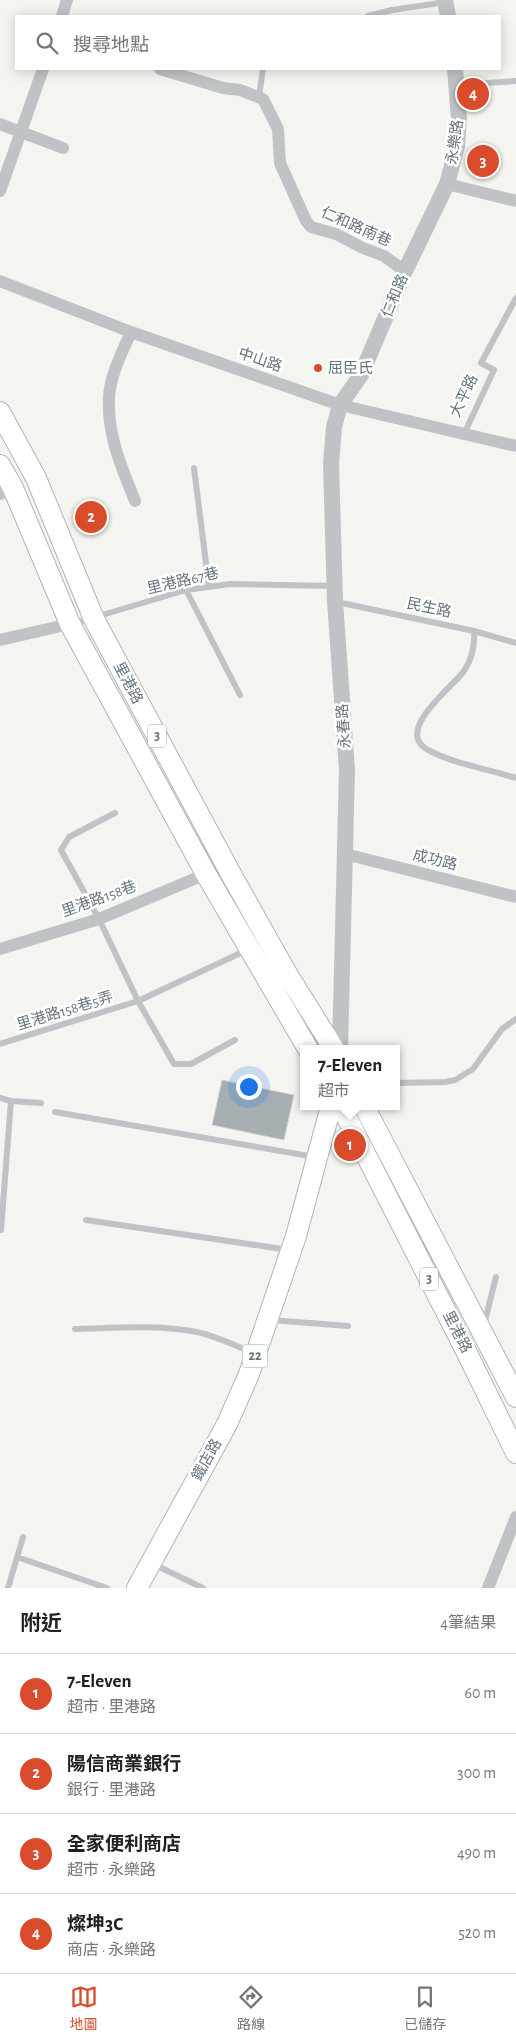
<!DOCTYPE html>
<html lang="zh-TW">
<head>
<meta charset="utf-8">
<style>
  body { margin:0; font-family:"Alegreya Sans","Noto Sans TC",sans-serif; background:#f2f2f2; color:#222 }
  .you { position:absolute; left:248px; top:1086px; width:18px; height:18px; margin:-12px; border:4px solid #fff; border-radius:50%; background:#1a73e8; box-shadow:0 0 0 8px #1a73e833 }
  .badge { display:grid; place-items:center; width:32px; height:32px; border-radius:50%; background:#d94b2a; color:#fff; font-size:16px; font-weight:700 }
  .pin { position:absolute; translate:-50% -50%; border:2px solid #fff; box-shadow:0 1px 5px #0006 }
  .popup { position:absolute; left:300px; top:1045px; width:100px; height:65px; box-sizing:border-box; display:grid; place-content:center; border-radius:0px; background:#fff; filter:drop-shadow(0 1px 4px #0005); font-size:16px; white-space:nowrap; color:#767676 }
  .popup b { font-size:19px; color:#222 }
  .popup::after { content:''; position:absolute; left:50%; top:100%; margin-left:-10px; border:10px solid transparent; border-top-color:#fff }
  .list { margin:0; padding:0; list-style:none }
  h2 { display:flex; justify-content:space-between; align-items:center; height:65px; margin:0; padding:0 20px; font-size:21px }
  h2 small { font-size:16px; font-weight:400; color:#767676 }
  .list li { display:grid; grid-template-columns:32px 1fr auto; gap:15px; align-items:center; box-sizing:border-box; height:80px; padding:0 20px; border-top:1px solid #e0e0e0 }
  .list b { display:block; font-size:19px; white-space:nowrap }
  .list p { margin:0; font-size:16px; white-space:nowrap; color:#767676 }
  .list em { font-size:16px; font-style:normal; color:#767676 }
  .icon { flex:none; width:28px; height:28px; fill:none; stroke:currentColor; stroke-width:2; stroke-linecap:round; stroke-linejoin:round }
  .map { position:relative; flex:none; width:516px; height:1588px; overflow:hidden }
  .search { position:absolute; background:#fff; box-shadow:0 2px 12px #0003; left:15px; right:15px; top:15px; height:55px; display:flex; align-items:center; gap:12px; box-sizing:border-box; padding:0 18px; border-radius:0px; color:#767676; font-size:19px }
  .sheet { height:385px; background:#fff }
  nav { display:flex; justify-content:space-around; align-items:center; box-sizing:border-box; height:70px; border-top:1px solid #e0e0e0; background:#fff; font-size:14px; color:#767676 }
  nav a { display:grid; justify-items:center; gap:2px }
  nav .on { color:#d94b2a }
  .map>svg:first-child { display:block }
</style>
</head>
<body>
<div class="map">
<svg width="516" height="1588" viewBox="0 0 516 1588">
  <rect width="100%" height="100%" fill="#f4f4f0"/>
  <!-- building -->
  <path fill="#a6aeb2" stroke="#d5d5d3" d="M222,1080L294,1095L284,1140L212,1125Z"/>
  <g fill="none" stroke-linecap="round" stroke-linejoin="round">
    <defs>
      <path id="primary" d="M0,412L36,478L94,619L231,874L286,972L334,1049
        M0,465L13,488L70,624L206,874L308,1049
        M341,1106L465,1349L516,1453
        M364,1106L516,1397
        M137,1588L227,1424L249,1374L296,1236L331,1106"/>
    </defs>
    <!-- primary casing -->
    <use href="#primary" stroke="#b0b5b8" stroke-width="22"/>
    <!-- service -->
    <path stroke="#bfc3c6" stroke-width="6" d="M368,16L392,10L446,2
      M457,85L516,81
      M259,96L263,69
      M464,434L494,370L481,363L516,298
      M194,468L209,587
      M186,590L240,695
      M337,602L474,631L516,643
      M72,624L186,590L230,584L334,586
      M474,631C475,645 472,659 464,671C453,687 393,731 428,750C454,764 488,769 516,778
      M115,813L69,837L61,850L99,919L138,1001L174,1064H191L235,1040
      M0,1044L138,1001L247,950
      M396,1083L445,1082L455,1080L473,1069L502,1029L516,1019
      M0,1098L11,1101L41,1103
      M55,1112L315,1157
      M86,1220L289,1250
      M1,1230L11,1101
      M271,1320L348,1326
      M484,1325L496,1277
      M75,1329C115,1328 157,1324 197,1332C216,1336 236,1346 254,1353
      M17,1557L107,1588
      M153,1564L203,1588
      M8,1588L23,1537"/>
    <!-- minor -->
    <path stroke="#bfc3c6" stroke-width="12" d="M62,16L67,0
      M160,69L223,88L240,90L263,99L278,129L280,163L306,221L311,227L336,234L363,248L384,256L405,271
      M0,124L63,148
      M447,184L516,201
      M0,191L43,69
      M0,281L131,332L340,405L516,446
      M131,332C122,353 110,375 109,398C107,435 122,468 135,501
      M0,494L13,488
      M0,640L70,624
      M345,854L516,897
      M0,949L99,919L206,874
      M488,1588L516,1517"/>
    <!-- tertiary -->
    <path stroke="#bfc3c6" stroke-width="16" d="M445,0L448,16
      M340,1049L347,770L335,601L331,464L334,427L340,405L361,375L405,271L447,184L457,147L459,118L455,69"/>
    <!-- primary -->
    <use href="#primary" stroke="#fff" stroke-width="20"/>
  </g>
  <!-- markers -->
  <circle fill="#d94b2a" stroke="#fff" stroke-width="2" cx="318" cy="368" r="5"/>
  <g text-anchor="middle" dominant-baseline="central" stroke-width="5" stroke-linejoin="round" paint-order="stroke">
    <!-- shield labels -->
    <g fill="#fff" stroke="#929ea5" stroke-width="1">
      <rect x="148" y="724.5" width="18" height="23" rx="4"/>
      <rect x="420" y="1267.5" width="18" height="23" rx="4"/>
      <rect x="242.5" y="1344.5" width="25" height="23" rx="4"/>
    </g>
    <g font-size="14" font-weight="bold" fill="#64757f">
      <text x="157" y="736">3</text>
      <text x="429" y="1279">3</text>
      <text x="255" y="1356">22</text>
    </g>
    <!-- street labels -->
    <g font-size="15" fill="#64757f" stroke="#fff">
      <text transform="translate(455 142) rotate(-82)">永樂路</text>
      <text transform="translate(356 227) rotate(24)">仁和路南巷</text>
      <text transform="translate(395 296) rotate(-67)">仁和路</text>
      <text transform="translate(260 360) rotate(19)">中山路</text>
      <text transform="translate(464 396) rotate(-65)">大平路</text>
      <text transform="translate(183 581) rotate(-13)">里港路67巷</text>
      <text transform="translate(429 608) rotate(12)">民生路</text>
      <text transform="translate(128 683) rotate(62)">里港路</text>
      <text transform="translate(344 726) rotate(-94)">永春路</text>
      <text transform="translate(435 860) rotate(14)">成功路</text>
      <text transform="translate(99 899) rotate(-20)">里港路158巷</text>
      <text transform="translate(65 1011) rotate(-17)">里港路158巷5弄</text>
      <text transform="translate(457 1332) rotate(63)">里港路</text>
      <text transform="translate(207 1460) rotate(-61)">鐵店路</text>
    </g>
    <!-- poi labels -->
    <g font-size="15" fill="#64757f" stroke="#fff" text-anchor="start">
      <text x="328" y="368">屈臣氏</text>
    </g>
  </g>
</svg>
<div class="you"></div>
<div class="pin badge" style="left:350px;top:1145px">1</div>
<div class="popup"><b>7-Eleven</b>超市</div>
<div class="pin badge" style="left:91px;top:517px">2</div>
<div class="pin badge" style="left:483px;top:161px">3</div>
<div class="pin badge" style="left:473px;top:94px">4</div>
<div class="search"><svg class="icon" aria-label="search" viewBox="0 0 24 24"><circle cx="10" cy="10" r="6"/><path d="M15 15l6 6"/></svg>搜尋地點</div>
</div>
<section class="sheet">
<h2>附近<small>4筆結果</small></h2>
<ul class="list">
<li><span class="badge">1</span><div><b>7-Eleven</b><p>超市 · 里港路</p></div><em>60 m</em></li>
<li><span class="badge">2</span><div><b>陽信商業銀行</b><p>銀行 · 里港路</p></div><em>300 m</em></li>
<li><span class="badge">3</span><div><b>全家便利商店</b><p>超市 · 永樂路</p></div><em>490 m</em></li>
<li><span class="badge">4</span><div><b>燦坤3C</b><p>商店 · 永樂路</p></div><em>520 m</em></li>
</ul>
</section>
<nav>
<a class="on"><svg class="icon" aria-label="map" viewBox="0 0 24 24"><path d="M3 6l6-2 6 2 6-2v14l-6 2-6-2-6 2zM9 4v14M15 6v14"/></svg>地圖</a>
<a><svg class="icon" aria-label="directions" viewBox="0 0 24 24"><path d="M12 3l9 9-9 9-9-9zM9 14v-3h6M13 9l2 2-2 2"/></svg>路線</a>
<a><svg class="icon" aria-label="saved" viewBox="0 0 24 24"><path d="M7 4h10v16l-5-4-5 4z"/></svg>已儲存</a>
</nav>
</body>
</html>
